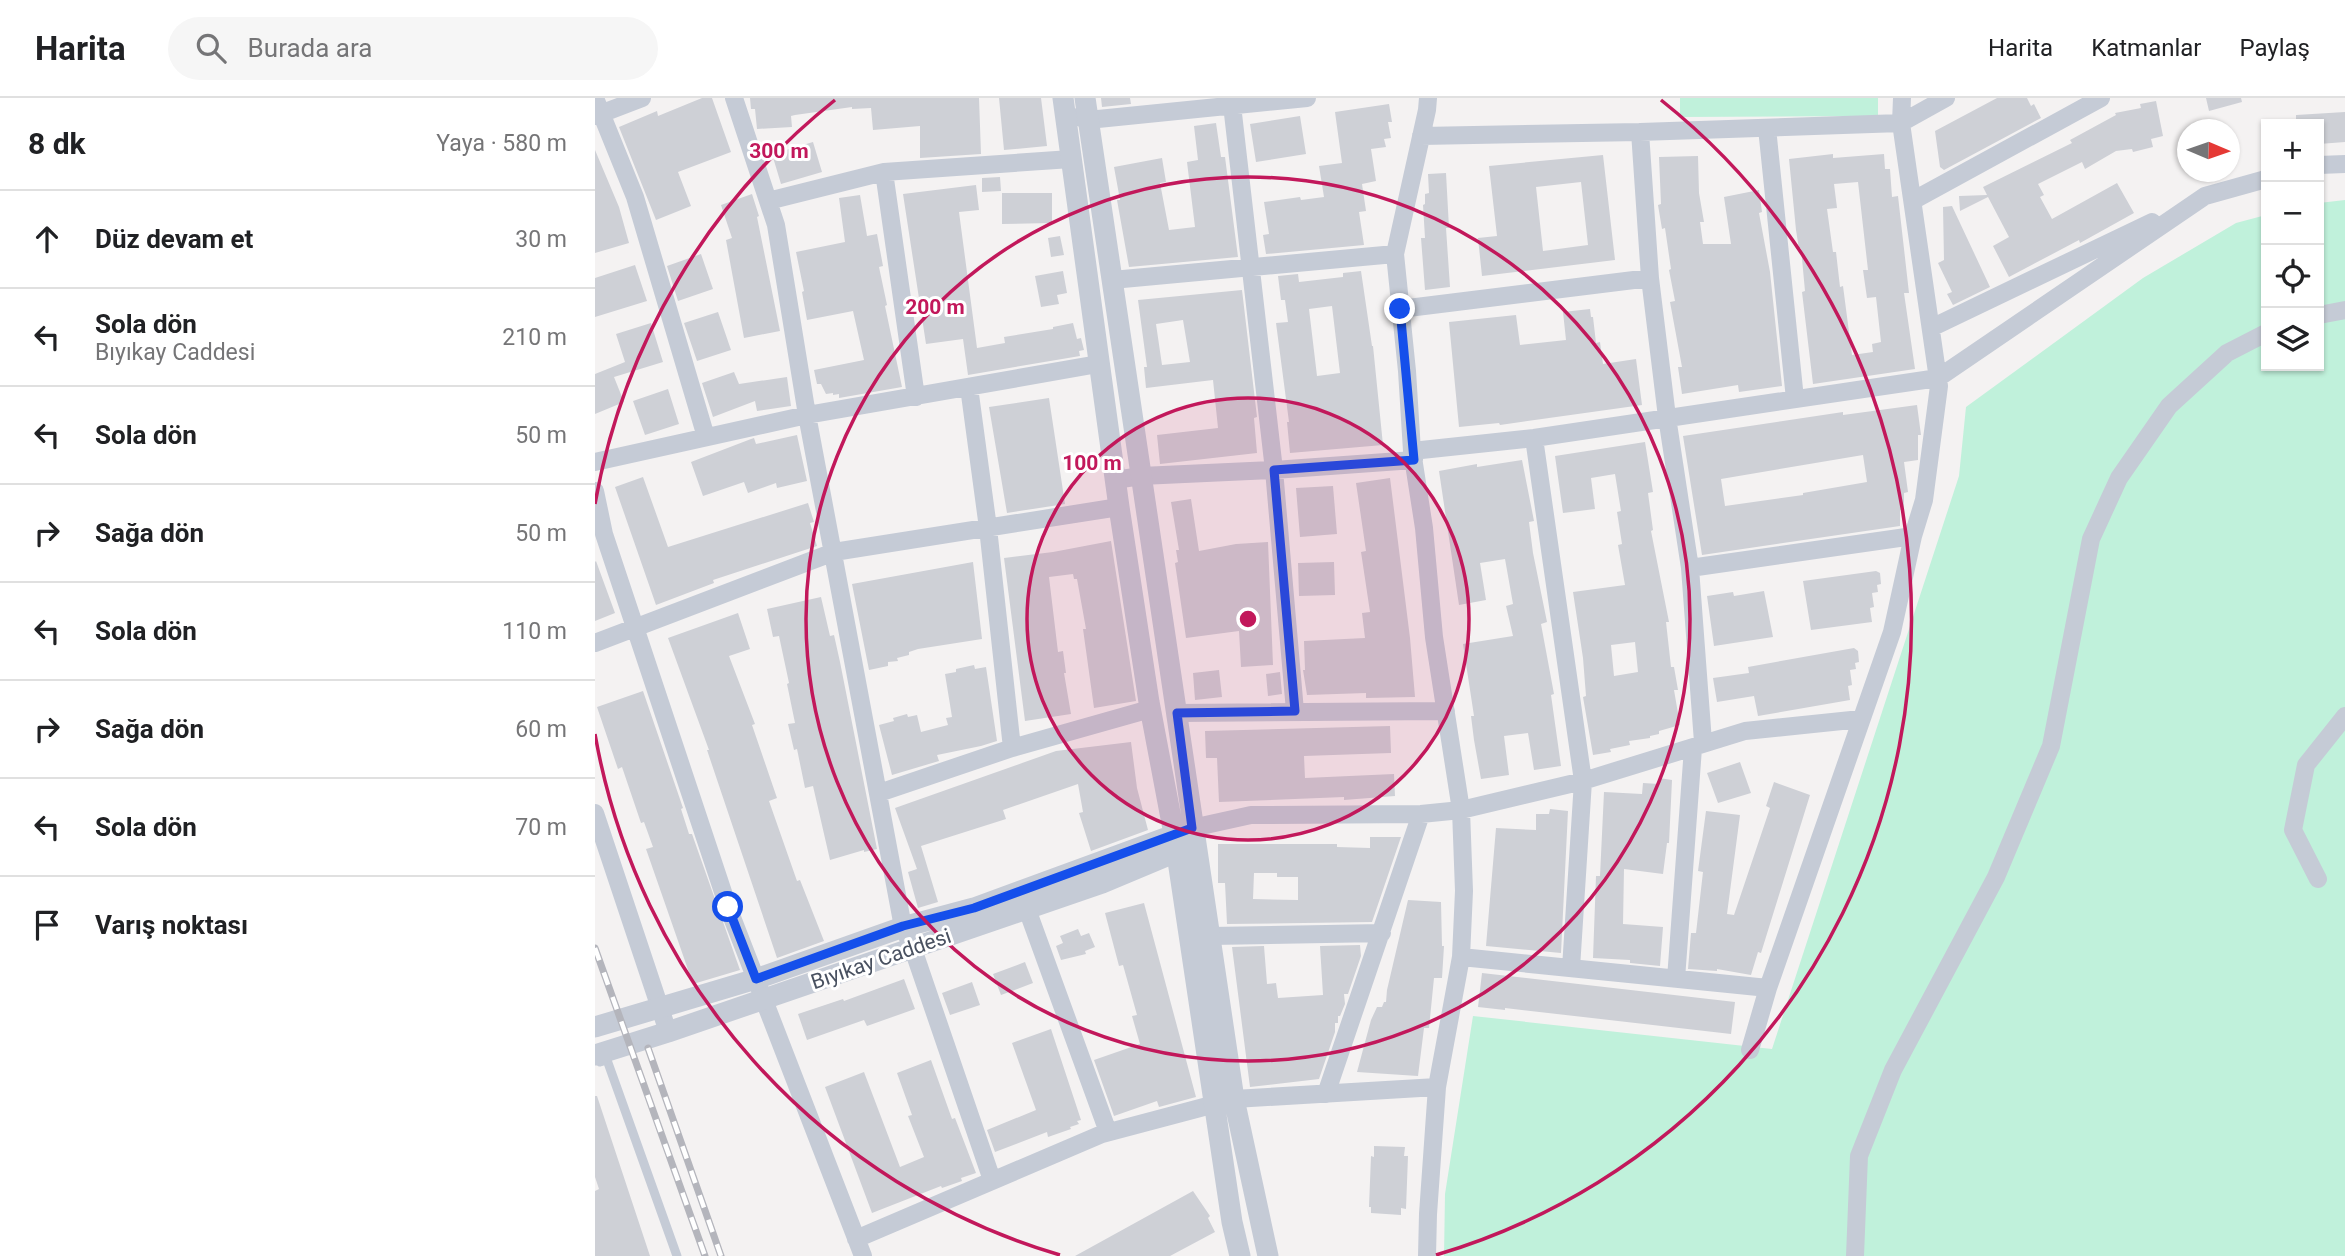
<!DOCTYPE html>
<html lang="tr">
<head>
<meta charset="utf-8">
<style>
  body { margin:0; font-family:Roboto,sans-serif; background:#f6f6f6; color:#202124 }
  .controls { position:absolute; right:21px; top:21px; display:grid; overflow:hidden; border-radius:0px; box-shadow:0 2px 5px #0004 }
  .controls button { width:63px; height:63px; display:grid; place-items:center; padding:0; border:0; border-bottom:2px solid #e0e0e0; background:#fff; color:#202124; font:35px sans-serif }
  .compass { position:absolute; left:1582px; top:21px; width:63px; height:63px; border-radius:50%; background:#fff; box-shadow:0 2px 5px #0004; rotate:92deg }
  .stop { position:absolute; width:21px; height:21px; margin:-16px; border:5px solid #154feb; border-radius:50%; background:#fff }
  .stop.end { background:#154feb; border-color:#fff; box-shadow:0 2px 7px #0008 }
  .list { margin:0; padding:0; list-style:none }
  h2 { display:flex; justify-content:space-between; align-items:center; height:91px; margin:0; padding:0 28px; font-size:30px }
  h2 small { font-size:23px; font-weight:400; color:#757577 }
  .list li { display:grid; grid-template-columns:46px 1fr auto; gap:21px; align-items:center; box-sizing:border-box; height:98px; padding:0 28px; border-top:2px solid #e0e0e0 }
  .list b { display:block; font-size:26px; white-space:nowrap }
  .list p { margin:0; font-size:23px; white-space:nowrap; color:#757577 }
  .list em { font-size:23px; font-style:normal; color:#757577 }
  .icon { flex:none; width:38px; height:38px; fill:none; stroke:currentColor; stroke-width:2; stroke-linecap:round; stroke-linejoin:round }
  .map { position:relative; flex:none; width:1750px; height:1158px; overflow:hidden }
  header { display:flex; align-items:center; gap:42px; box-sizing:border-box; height:98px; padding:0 35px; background:#fff; border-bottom:2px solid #e0e0e0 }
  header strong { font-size:33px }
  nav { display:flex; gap:38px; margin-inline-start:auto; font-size:24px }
  .search { width:490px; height:63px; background:#f6f6f6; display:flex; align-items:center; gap:18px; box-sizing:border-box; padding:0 24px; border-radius:38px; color:#757577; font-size:26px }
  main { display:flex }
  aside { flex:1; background:#fff }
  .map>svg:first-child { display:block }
</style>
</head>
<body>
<header>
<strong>Harita</strong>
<div class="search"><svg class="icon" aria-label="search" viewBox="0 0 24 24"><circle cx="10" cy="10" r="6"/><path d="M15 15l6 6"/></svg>Burada ara</div>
<nav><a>Harita</a><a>Katmanlar</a><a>Paylaş</a></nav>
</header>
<main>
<aside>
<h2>8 dk<small>Yaya · 580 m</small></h2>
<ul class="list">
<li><svg class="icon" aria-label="ahead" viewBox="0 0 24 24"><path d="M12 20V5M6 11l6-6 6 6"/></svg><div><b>Düz devam et</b></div><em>30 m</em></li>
<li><svg class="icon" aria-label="left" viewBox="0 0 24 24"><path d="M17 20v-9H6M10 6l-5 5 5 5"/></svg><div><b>Sola dön</b><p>Bıyıkay Caddesi</p></div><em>210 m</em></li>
<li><svg class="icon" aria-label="left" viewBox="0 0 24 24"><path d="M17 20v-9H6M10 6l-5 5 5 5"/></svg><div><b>Sola dön</b></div><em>50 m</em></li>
<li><svg class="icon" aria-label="right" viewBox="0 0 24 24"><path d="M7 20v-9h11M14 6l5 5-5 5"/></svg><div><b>Sağa dön</b></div><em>50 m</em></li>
<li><svg class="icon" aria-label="left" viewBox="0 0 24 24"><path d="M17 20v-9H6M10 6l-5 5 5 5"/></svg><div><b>Sola dön</b></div><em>110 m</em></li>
<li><svg class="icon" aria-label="right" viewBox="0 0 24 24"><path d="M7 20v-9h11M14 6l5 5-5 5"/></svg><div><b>Sağa dön</b></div><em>60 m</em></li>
<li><svg class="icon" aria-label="left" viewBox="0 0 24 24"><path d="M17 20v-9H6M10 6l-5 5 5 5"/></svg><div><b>Sola dön</b></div><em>70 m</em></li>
<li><svg class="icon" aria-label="arrive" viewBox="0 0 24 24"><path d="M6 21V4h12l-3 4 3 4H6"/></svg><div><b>Varış noktası</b></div></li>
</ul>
</aside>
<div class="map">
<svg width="1750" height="1158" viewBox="0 0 1750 1158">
  <rect width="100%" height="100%" fill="#f4f2f2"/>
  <!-- green -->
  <path fill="#c0f1db" d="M1085,0H1283V18L1085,19Z
    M1750,102V1158H849L850,1096L878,918L1177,951L1364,378L1371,309L1548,180L1641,125L1671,117V268H1724V105Z"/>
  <!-- building -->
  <path fill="#ced0d6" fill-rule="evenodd" d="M107,0H117L136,54L83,74L96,108L61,122L24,29L62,13L63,18Z
    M155,0H384L386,56L325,60V28L278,32L276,10L257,11V9L200,17L196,18L197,29L162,31L160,11H156Z
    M404,0H446L452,48L409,52Z
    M506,0H535L536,6L507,9Z
    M1402,0H1432L1436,8L1439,6L1446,20L1349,72L1345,69L1340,33Z
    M1611,0H1646L1647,4L1614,13Z
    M1561,3L1568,38L1556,41L1558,49L1538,54L1537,51L1521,53L1490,71L1487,64L1443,86L1449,97L1445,99L1457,121L1522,85L1539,115L1485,145L1484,142L1414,179L1398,148L1414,139L1393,99L1365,113L1364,98L1392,97L1388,89L1477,45L1475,42L1521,17L1520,15L1546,10L1545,6Z
    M794,6L797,24H793L796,40L789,41L791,49L776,51L781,83L767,86L771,113L764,114L769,147L671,156L668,137L674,136L669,104L705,99L706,102L729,99L724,68L747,65L740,14Z
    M1750,14V44L1724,46V26H1701V17Z
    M705,18L711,56L661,64L655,26Z
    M621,25L626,59H630L643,159L534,169L522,102H525L519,69L567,60L571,84L565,85L574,132L600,129L592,64L603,62L599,28Z
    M218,44L227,74L186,86L177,56Z
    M0,52L24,109L34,145L0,155Z
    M1238,56V60L1289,56L1290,71H1295L1297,99L1303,98L1314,195H1309L1320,271L1218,286L1207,194L1210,193L1206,150L1204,151L1201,132L1194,61ZM1263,84L1273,172H1268L1272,200L1281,199L1286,244L1277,246L1278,254L1257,257L1248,188L1245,189L1241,154H1238L1232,111L1242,110L1239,86Z
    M1008,57L1020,162L887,178L883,140L902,138L894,68ZM986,84L993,147L948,153L941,89Z
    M1103,58L1104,95L1109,124H1105L1108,146H1136L1129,99L1164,92L1167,114L1164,115L1175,174L1187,288L1144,294L1143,287L1087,296L1083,269H1087L1075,204L1080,203L1074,172L1076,171L1070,130L1067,131L1063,107L1066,106L1064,59Z
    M851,75L854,130H851L855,189L830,192L826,140H830L828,107L830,106V96L834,95L833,76Z
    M405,79L406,93L387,94V80Z
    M381,87L384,112L364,114L382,250L410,245L409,239L458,231V229L478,225L482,241L486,240L489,252L484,253L485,258L373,277L368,241L331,246L308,96Z
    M407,95H457V125L407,126Z
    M157,96L164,118L162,119L185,233L149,240L131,142L137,140L126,107Z
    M265,97L272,138L282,136L288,168L284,169L292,207L290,208L307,289L244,300V296L238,297V295L231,296L226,286H222L219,272L269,262L258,213L212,222L207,194L209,193L201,154L250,144L244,100Z
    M1357,108L1395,189L1358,207L1352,196L1357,194L1343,165L1349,162L1348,109Z
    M465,138L469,157L456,159L453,140Z
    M106,156L118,191L83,203L72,168Z
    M40,167L52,203L0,219V180Z
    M468,173L472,195L462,197L464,206L446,209L440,178Z
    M766,173L777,248H778L788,347L695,355L692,324H694L681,225L693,224L690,202H686L683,178L703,176L704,184L748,179V175ZM737,208L745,275L722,278L714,211Z
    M647,192L662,319L659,320L662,355L565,366L562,337L623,330L618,282L551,290L549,269H552L543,202ZM588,222L595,264L567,267L561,226Z
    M995,211L996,219H998L1001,245L1005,244L1008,266L1041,261L1047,307L905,327L904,325L864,329L854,224L921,217L925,247L971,242L968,214Z
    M123,214L136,252L102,263L89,225Z
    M56,225L68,264L19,279L29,304L0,316V276L30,264L21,236Z
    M139,274L144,286L192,279L196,308L162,313L160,303L118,319L107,285Z
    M73,291L84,326L50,337L38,303Z
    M454,300L470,406L412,415L394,309Z
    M1322,307L1326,337H1323V362L1309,364L1313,394L1309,395V412H1305V428L1107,457L1088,338L1248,314V317ZM1268,357L1272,384L1208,395V397L1130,408L1126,381Z
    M202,337L212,383L182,390L181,385L153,395L149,384L108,398L96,364L156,341L159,340L161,346Z
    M1050,344L1058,394L1053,395L1058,432L1056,433L1074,524H1071L1076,569H1079L1083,592H1079L1085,627L1064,633V636L1055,638V640L1034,643L1035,647L1015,651L1016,654L998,657L988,599L991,598L988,560L978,494L1030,487L1023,447L1027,446L1022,414L1026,413L1020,376L996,380L1000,411L968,415L960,358ZM1040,544L1043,574L1019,578L1016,547Z
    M927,362L939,423L934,424L938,455L952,524L946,526L959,596L956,597L966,668L939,672L933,635L909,638L914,677L886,681L879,642L876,618H879L868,546L918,538L911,508L918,506L910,461L885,465L891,502L864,507L844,373L882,366V369Z
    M48,379L73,449L213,405L219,424L215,425L222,448L118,482L119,485L61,507L20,389Z
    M795,380L815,540L820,599L771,600V595L712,597L708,572H710L709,543L770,540L767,515L775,514L766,454L771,453L761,385Z
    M738,388L742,436L705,439L701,390Z
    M596,401L604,453L641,446L673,444L678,567L646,569L644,533L591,540L580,465L583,464L581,452H584L576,404Z
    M516,443L541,603L499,610L488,531H491L482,481H479L478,476L454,479L463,554L468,553L471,575H469L476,616L430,623L409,460L458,454Z
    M1,463L20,515L0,523V464Z
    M378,464L387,541L323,551L314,554V557L302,560L303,563L293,564V568L274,572L257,486Z
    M739,464L740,497L704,498L703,465Z
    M1281,473L1285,475L1286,486L1282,487L1283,494L1277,495L1279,509L1275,510L1277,524L1216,532L1208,483Z
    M1169,493L1178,539L1119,548L1112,498L1138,494L1139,498Z
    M226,499L235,538L239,537L245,564L282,751L269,754V752L235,762L218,688L210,690L202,651L199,652L193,626L200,625L192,586L194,585L184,538L178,539L172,511Z
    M143,515L155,551L134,558L160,626L157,627L182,700L174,703L202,783L205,782L229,843L182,860L112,652H114L73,540Z
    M1259,550L1263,553L1264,564L1260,565L1261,571L1255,572L1257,587L1253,588L1255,602L1163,618L1159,598L1122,604L1118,580L1154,575L1153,569Z
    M379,567L380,571L391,569L402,643L386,648L342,657L344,663L297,677L284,627L299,623L298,620L312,616L313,619L322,617L326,634L353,627L351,620L357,619L350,576L361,574V571Z
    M624,572L627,599L600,602L598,575Z
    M685,574L687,596L673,598L671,576Z
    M48,593L88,710L86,711L94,736H97L145,872L98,886L51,751L58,749L49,724L46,725L27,669L23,671L2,609Z
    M795,628L796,655L709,658L710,680L799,676L800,698L749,702V699L624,704L622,660H611L610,633Z
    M536,644L542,690L553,732L496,753L484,715L488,714L483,686L408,712L411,721L326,748L343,804L323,810L313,774L322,771L300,710L461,653Z
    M1145,664L1156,695L1123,705L1112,675Z
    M1064,680L1077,682L1074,745H1072L1068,776L1029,771L1028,826L1068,829L1065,868L1035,865V862L998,860L1001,778H1005L1009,694L1047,696L1048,685L1064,686Z
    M1179,684L1215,697L1166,855L1163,854L1156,877L1122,871V873L1093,871L1096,835H1101L1108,774L1103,773L1111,713L1145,717L1132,816L1139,817L1175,710L1171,708Z
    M955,711L973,713L966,855L891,848L901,730L941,732V716H954Z
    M775,739H806L777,824L632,826L630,785H623V746H742V749L775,750ZM659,775H682V779H703V802L658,801Z
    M813,802L846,804L847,848H849L847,880H839L834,930H829L823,978L762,974L776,922L782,909H787L789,904H791L792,892Z
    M549,805L601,999L564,1009L562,1003L519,1018L499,962L545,946L537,918L542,917L528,867L524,868L510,815Z
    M483,831L486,838L494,835L500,849L490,853L491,856L466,862L461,848L468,845L465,838Z
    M765,847L766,858L753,896H749L750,906L745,918H743V925H740V934L724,981L655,989L637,849L669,848L672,886L681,885L683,900L728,897L725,848Z
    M430,864L438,885L406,897L398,876Z
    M887,875L1140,904L1136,936L910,910V912L883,909Z
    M309,881L320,911L272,928L269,922L212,942L203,916L248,901L249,903Z
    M377,884L385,907L355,917L347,895Z
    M456,931L486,1022L482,1023L484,1026L475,1029L476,1031L453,1039L452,1034L400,1054L392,1032L441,1012L417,945Z
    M336,962L357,1021L360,1020L381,1075L366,1080L367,1083L347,1090L346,1088L277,1115L230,989L269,974L305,1069L329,1059L313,1018L317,1017L302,975Z
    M0,998H2L55,1158H0V1093L4,1091L0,1079Z
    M779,1048L810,1049L809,1058H813L811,1111L806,1110V1117L776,1115V1109H774L776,1058L779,1059Z
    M598,1093L615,1118L613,1120L620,1134L575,1158H480Z"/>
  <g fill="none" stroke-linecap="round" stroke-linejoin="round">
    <!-- service -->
    <path stroke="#c5cbd6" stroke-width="9" d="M5,964L12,962L82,1158"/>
    <!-- minor -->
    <path stroke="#c5cbd6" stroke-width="18" d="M0,0L40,99L111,339
      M139,0L181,127L212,317L308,829L318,851L397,1082
      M637,7L679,372L700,613
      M0,18L47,0
      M483,19L493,22L712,0
      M1172,30L1200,301
      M1045,34L1055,180L1072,319L1095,470L1108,644
      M826,38L1045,34L1306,25L1351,0
      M1724,67L1750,66
      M289,74L321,299
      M1319,102L1506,0
      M173,103L289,74L476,61
      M517,182L800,156
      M805,211L1055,180
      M1724,217L1750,212
      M1336,230L1557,124
      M374,289L393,430L417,650
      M939,340L988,683L976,870
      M817,353L939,340L1343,280L1610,98L1671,81
      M0,364L212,317L503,266
      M520,382L546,378L679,372L819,362
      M0,393L9,436L133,809L268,1158
      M1095,470L1318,438
      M0,545L239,454L524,409
      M582,615L851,613
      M284,695L417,650L555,611
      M0,715L73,934
      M597,730L656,717L826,716L866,712L988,683L1150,633L1266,621
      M1723,781L1698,732L1711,667L1750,618
      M432,811L513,1034
      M615,838L787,835
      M866,859L1173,890
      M1081,881L1098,650
      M1155,952L1173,890L1297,534L1318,438L1329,402L1344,288L1306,25L1307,0
      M731,996L826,716
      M261,1141L507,1036L639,1001L842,989
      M832,1158L833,1116L842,989L866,859L869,793L866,712L839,539L829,430L817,353L812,273L800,156L832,12L833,0
      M1260,1158L1264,1058L1298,972L1401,779L1456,648L1496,441L1524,380L1574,308L1632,255L1671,235"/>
    <!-- tertiary -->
    <path stroke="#c5cbd6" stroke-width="21" d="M468,0L524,409L554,604L579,736L637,1124L645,1158
      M490,0L639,1001L673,1158
      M0,929L161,881L308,829L379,810L592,732
      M0,957L73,934L507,785L581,754L588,743"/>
    <defs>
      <path id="rail" d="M0,850L110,1158
        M53,950L126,1158"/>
    </defs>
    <!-- rail casing -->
    <use href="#rail" stroke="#b4b5bc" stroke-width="7"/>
    <!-- rail -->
    <use href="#rail" stroke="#fff" stroke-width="4.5" stroke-dasharray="13" stroke-linecap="butt"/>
  </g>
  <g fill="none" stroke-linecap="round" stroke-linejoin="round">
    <!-- route -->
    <path stroke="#154feb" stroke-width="9" d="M133,809L161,881L308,828L379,810L597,730L582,615L700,613L679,372L819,362L805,211"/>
  </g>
  <!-- distance rings -->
  <circle cx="653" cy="521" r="221" fill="#c2185b" fill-opacity=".12"/>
  <g fill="none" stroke="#c2185b" stroke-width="3.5">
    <circle cx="653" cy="521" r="221"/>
    <circle cx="653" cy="521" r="442"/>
    <path d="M465 1157A663 663 0 0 1 0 636M0 406A663 663 0 0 1 240 2M1066 2A663 663 0 0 1 841 1157"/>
  </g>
  <g text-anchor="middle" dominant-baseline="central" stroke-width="6" stroke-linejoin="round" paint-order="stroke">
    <!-- street labels -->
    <g font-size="21" fill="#495160" stroke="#fff">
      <text transform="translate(286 861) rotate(-19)">Bıyıkay Caddesi</text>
    </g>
  </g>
  <circle cx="653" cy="521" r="10" fill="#c2185b" stroke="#fff" stroke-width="3.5"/>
  <g font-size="21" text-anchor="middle" font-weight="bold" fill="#c2185b" stroke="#fff" stroke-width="6" stroke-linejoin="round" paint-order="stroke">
    <text x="184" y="60">300 m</text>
    <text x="340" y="216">200 m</text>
    <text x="497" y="372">100 m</text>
  </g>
</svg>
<div class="controls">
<button>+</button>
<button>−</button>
<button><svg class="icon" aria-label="locate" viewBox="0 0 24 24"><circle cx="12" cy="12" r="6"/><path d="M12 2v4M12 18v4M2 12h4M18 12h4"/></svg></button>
<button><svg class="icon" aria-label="layers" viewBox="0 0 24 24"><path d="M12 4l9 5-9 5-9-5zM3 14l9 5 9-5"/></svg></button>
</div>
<svg class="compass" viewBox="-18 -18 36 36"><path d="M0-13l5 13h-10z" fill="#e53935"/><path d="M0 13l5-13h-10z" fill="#757577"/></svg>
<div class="stop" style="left:133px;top:809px"></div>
<div class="stop end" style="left:805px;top:211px"></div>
</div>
</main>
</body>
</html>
